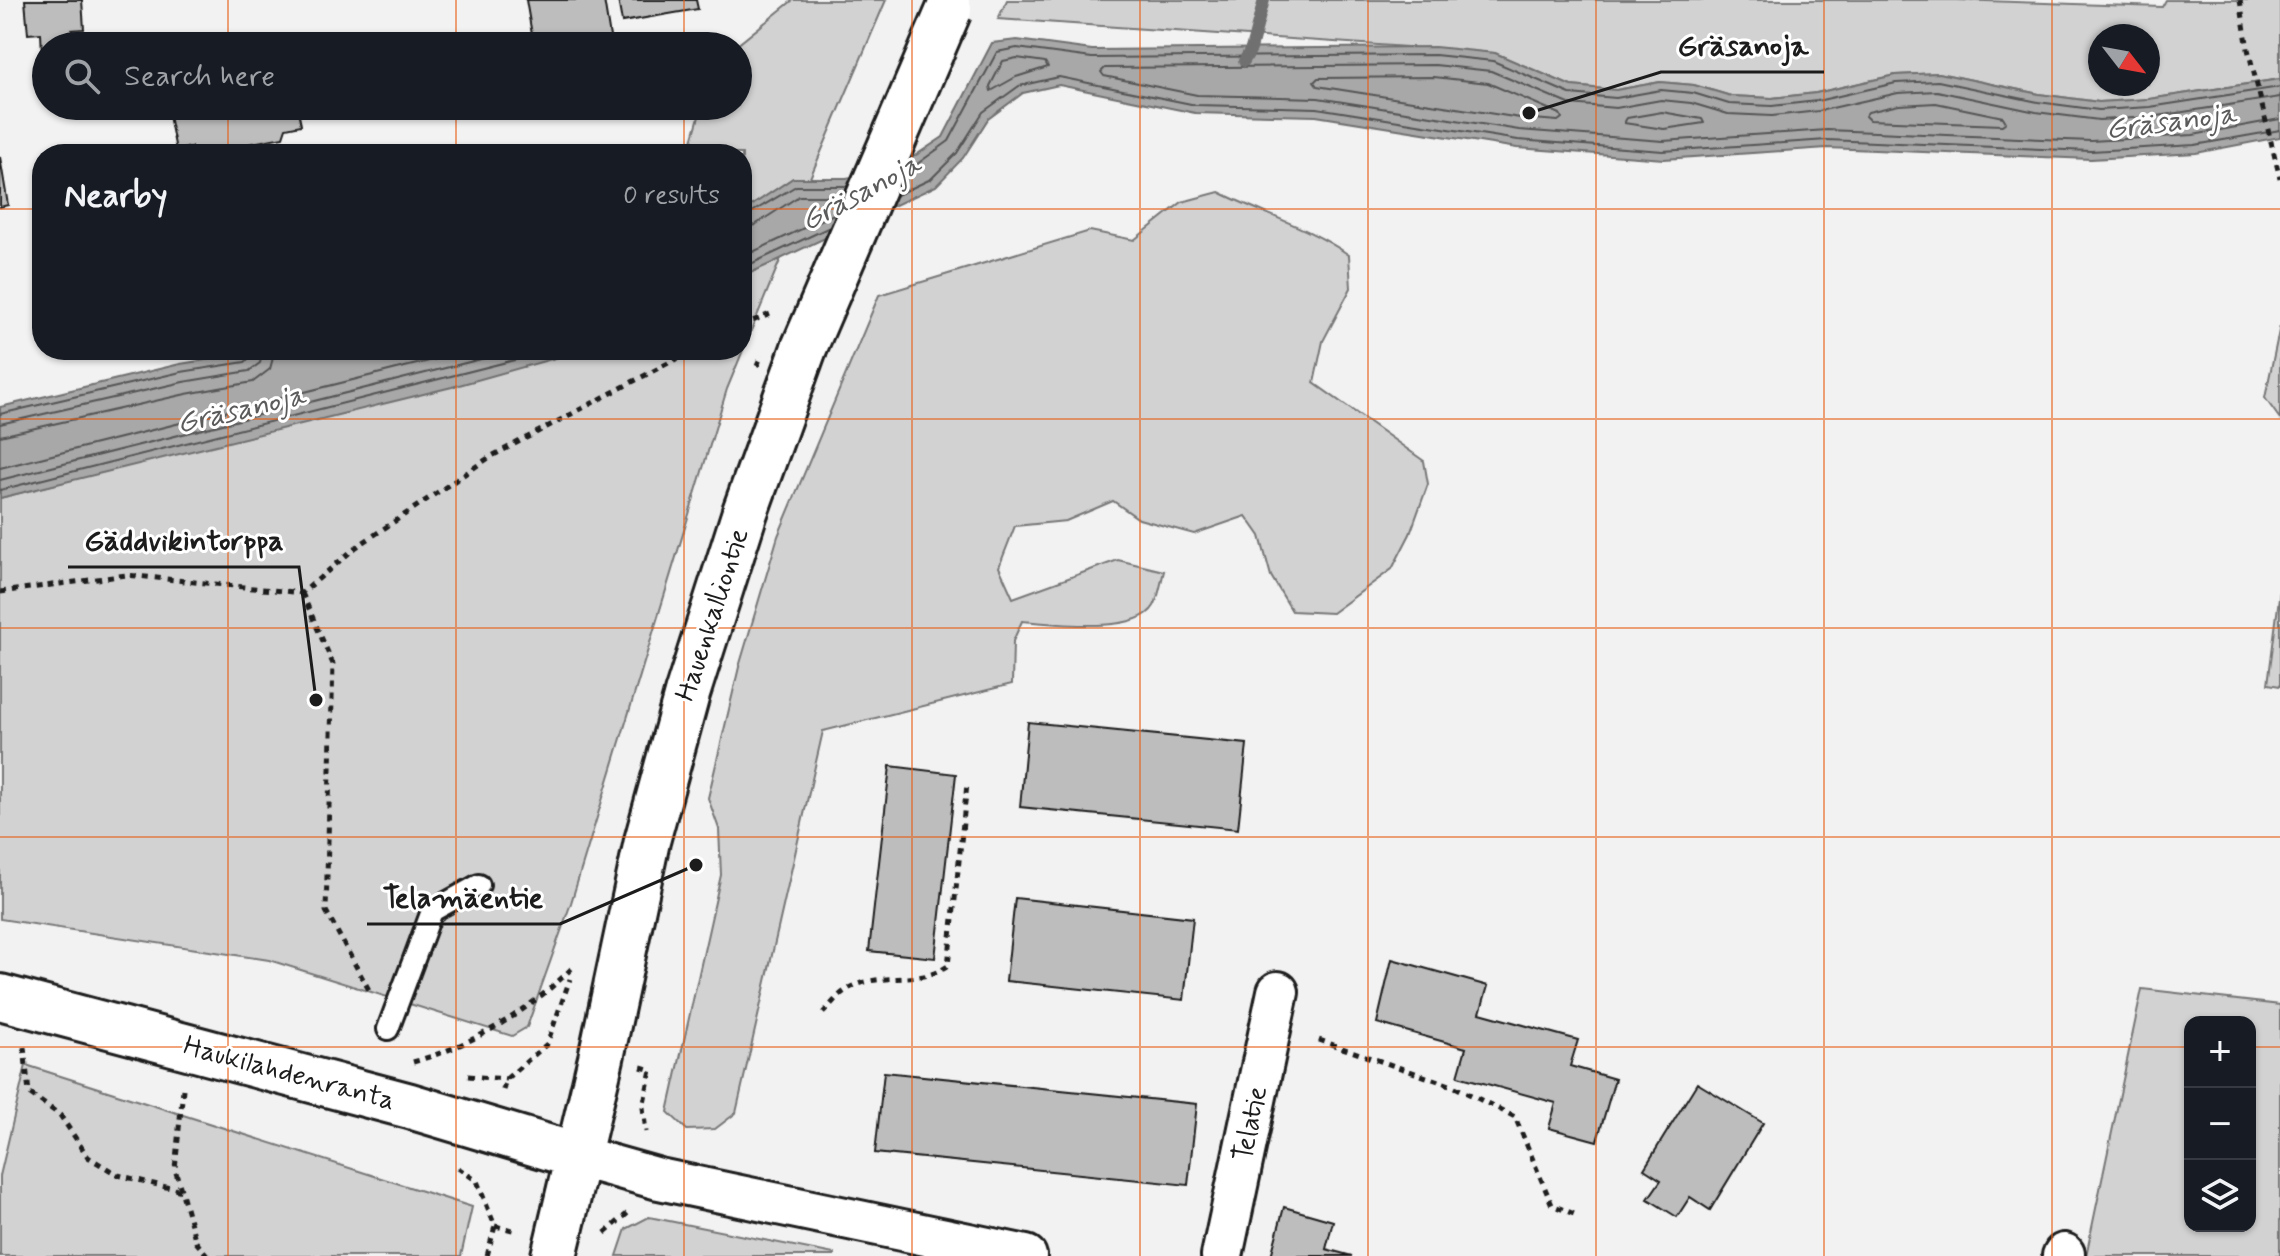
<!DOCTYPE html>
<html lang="en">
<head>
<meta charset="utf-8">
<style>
  body { margin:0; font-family:Mynerve,sans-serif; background:#242831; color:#f1f3f6 }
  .controls { position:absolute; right:24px; bottom:24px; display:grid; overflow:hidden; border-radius:16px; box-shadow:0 2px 6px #0004 }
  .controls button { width:72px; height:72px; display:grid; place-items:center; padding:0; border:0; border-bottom:2px solid #363941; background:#171b24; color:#f1f3f6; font:40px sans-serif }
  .compass { position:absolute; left:2088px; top:24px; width:72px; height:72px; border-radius:50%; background:#171b24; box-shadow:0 2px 6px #0004; rotate:121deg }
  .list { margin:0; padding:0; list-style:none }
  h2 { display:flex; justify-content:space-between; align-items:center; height:104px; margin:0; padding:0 32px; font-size:34px }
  h2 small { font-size:26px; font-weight:400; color:#9ea1a6 }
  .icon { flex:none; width:44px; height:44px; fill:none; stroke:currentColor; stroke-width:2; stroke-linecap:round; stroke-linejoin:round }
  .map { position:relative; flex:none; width:2280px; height:1256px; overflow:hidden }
  .search { position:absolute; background:#171b24; box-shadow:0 2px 6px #0004; left:32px; top:32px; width:720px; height:88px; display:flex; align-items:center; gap:20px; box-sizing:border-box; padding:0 28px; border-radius:44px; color:#9ea1a6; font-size:30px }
  .panel { position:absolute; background:#171b24; box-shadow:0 2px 6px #0004; left:32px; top:144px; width:720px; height:216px; border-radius:32px }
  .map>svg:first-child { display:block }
</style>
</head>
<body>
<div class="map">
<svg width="2280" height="1256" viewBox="0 0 2280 1256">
  <rect width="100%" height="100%" fill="#f2f2f2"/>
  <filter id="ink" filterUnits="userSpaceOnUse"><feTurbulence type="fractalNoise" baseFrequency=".0125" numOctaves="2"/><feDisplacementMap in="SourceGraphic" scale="16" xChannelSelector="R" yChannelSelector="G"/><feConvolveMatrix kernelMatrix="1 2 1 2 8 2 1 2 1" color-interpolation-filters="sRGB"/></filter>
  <g filter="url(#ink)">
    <!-- green -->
    <path fill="#d2d2d2" stroke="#777" stroke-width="2" fill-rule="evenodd" d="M793,0H886L810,178H793L742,212V154H678L692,141L702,106H738L736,46Z
      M1007,0H1957L2162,7L2166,0H2280V79L2149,99L2099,102L2039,94L1939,73L1895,75L1816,93L1772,98L1731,96L1694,85L1660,82L1616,90L1571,86L1495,53L998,19ZM2100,36H2148V84H2100Z
      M1219,192C1263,214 1309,227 1349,255L1351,288L1323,341L1314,383L1424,461L1428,484L1410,534L1392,569L1332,613L1292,611L1271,576L1260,536L1246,516L1194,534L1139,519L1113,501L1066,521L1015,526L999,567L1013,598L1118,560L1164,571C1161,582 1159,597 1154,606C1137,635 1052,623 1022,621L1013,641L1012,684L823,731L736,1113L715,1129L687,1130L668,1112L721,875L719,829L708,798L739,667L778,536L879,295L1090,231L1134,240L1182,202Z
      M781,258L727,389L571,903L527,1027L512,1036L269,960L0,919V498L582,350H742V277Z
      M2280,326V419L2265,398Z
      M2280,590V686L2268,684Z
      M2142,989L2280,1005V1256H2086ZM2190,1022H2250V1226H2190Z
      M26,1065L472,1207L461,1256H0V1176Z
      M649,1217L834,1254V1256H617L626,1229Z"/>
    <!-- water -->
    <path fill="#a8a8a8" stroke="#707070" stroke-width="2" d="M1017,40L1092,50L1435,47L1495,53L1571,86L1616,90L1660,82L1694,85L1731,96L1772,98L1816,93L1895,75L1939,73L2039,94L2099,102L2149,99L2280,79V137L2196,153L2091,159L1827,148L1664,159L1517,148L1316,116L1195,113L1059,85L1023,93L988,119L963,158L936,186L742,277V212L793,178H846L892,171L943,137L992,43Z
      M268,350H584L452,387L0,498V407L180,364Z"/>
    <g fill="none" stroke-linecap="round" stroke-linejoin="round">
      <!-- shore -->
      <path stroke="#545454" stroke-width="2" d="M1017,58L1045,62L1048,67L1016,77L991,91L990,86L1003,61Z
        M1434,77L1488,83L1560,114L1562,118L1558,121L1520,118L1317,86L1314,82L1318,78Z
        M2280,97L2151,117L2099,120L2036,112L1937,91L1898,93L1819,111L1772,116L1728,114L1691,103L1661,100L1616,108L1569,104L1491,71L1435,65L1105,68L1101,72L1104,76L1197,95L1318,98L1519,130L1663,141L1827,130L2091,141L2193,135L2280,119
        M1936,103L2003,117L2006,122L2002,125L1869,120L1865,116L1868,112L1899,105Z
        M1662,112L1702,119L1704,123L1664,129L1624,123L1627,118Z
        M906,172L949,141L997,52L1017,48L1092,58L1435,55L1493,61L1570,94L1616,98L1661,90L1693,93L1729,104L1772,106L1817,101L1896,83L1938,81L2038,102L2099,110L2150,107L2280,87
        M895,196L931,179L957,153L983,112L1019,86L1059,77L1196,105L1317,108L1518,140L1663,151L1827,140L2091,151L2195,145L2280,130
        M742,218L796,186H848
        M742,228L755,225L799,196H843
        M742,257L836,213
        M742,268L830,227
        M0,414L181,372L245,362L251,357L253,350
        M0,424L183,382L249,371L260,363L263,350
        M0,436L186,394L253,382L270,369L275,350
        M0,468L473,350
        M0,480L517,350
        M0,490L554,350"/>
      <!-- stream -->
      <path stroke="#707070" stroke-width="12" d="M1244,61L1251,49L1264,0"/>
    </g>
    <!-- building -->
    <path fill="#bdbdbd" stroke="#1c1c1c" stroke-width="2" d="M25,0H82L84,29L72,30L74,46H46V53L42,54L41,33L28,34Z
      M526,0H604L611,43L534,46Z
      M618,0H696L698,9L622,22Z
      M167,106H297L301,125L286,128L283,137L198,154L191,147L176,150Z
      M0,157L8,205L0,207Z
      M1028,722L1247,744L1238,829L1020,807Z
      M890,766L956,774L935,958L869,951Z
      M1015,898L1193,918L1184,1000L1006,981Z
      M1392,959L1488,986L1480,1013L1578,1040L1570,1066L1615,1079L1597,1141L1549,1128L1556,1103L1458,1076L1466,1048L1377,1023Z
      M884,1072L1197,1104L1188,1185L875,1153Z
      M1697,1083L1763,1123L1710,1210L1690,1197L1677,1217L1648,1199L1661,1180L1644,1169Z
      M1284,1207L1333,1221L1326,1249L1352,1256H1271Z"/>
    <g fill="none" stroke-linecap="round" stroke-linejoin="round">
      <defs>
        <path id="service" d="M388,1029L432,911L479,885"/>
        <path id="minor" d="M577,1156L659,1179L1026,1256
          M1222,1256L1278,992
          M2063,1256L2064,1254"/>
        <path id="tertiary" d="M0,997L410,1106L577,1156"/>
        <path id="secondary" d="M554,1256L601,1058L647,841L687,694L745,512L804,348"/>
      </defs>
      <!-- service casing -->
      <use href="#service" stroke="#1c1c1c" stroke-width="26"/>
      <!-- minor casing -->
      <use href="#minor" stroke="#1c1c1c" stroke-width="46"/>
      <!-- tertiary casing -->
      <use href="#tertiary" stroke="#1c1c1c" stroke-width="50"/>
      <!-- secondary casing -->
      <use href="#secondary" stroke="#1c1c1c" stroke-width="50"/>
      <!-- path -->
      <path stroke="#1c1c1c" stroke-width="5" stroke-dasharray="6 6" stroke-linecap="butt" d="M2240,0L2248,49L2280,178
        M742,325L773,313
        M0,592L127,575L302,593L355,548L490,457L693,350
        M302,593L333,664L326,911L369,990
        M823,1013C830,1006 837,996 845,991C877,969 916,988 948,966L967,784
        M1319,1040L1453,1086L1515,1117L1552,1205L1579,1216
        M24,1047L29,1093L60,1115L88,1157L118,1175L182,1191
        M413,1062C475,1044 530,1011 575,965
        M641,1067L651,1070L643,1107L646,1132
        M468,1076L506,1079
        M183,1089L175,1169L196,1242L208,1256
        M503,1090L506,1079L547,1044L570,979
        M458,1168L477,1181L495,1226L487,1256
        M495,1226L517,1231
        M605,1233L628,1213"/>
      <!-- service -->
      <use href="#service" stroke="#fff" stroke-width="20"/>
      <!-- minor -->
      <use href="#minor" stroke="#fff" stroke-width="40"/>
      <!-- tertiary -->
      <use href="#tertiary" stroke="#fff" stroke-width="44"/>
      <!-- secondary -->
      <use href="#secondary" stroke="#fff" stroke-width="44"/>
      <defs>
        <path id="secondary-bridge" d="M804,348L949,10"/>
      </defs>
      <!-- secondary-bridge casing -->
      <use href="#secondary-bridge" stroke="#1c1c1c" stroke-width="50" stroke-linecap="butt"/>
      <!-- path-bridge -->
      <path stroke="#1c1c1c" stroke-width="5" stroke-dasharray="6 6" stroke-linecap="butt" d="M757,366L762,355"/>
      <!-- secondary-bridge -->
      <use href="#secondary-bridge" stroke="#fff" stroke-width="44"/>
    </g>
  </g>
  <!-- grid -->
  <path fill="none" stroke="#e8590c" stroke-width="2" stroke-opacity="0.55" d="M228,0V46M456,0V46M684,0V46M912,0V1256M1140,0V1256M1368,0V1256M1596,0V1256M1824,0V1256M2052,0V1256M228,106V154M456,106V154M684,106V154M0,209H42M742,209H2280M228,350V1256M456,350V1256M684,350V1256M0,419H2280M0,628H2280M0,837H2280M0,1047H2190M2250,1047H2280"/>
  <g text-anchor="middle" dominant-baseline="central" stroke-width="6" stroke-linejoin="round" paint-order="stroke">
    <!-- street labels -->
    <g font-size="28" fill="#1c1c1c" stroke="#fff">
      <text transform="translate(713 615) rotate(-72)">Hauenkalliontie</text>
      <text transform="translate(289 1074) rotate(15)">Haukilahdenranta</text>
      <text transform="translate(1251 1124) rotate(-78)">Telatie</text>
    </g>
    <!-- water labels -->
    <g font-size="30" font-style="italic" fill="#5b5b5b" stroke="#fff">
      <text transform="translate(2171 122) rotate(-7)">Gräsanoja</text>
      <text transform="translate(861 193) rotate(-28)">Gräsanoja</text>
      <text transform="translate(241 410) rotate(-13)">Gräsanoja</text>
    </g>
  </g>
  <!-- callouts -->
  <path fill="none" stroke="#1c1c1c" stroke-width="3" d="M1529 113L1661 72H1824M316 700L299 567H68M696 865L560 924H367"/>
  <g fill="#1c1c1c" stroke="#fff" stroke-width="3">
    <circle cx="1529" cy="113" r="8"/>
    <circle cx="316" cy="700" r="8"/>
    <circle cx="696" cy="865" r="8"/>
  </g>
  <g font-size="30" text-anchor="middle" font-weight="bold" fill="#1c1c1c" stroke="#fff" stroke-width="6" stroke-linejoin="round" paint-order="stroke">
    <text x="1743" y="55">Gräsanoja</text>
    <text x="184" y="550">Gäddvikintorppa</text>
    <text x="463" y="907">Telamäentie</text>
  </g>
</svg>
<div class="controls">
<button>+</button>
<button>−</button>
<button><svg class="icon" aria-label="layers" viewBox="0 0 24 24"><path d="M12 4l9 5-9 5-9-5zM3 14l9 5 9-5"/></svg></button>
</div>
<svg class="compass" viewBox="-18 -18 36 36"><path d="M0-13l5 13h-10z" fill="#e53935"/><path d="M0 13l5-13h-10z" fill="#9ea1a6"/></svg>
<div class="search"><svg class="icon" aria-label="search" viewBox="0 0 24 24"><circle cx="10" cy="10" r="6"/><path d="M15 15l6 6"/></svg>Search here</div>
<section class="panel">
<h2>Nearby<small>0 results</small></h2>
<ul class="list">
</ul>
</section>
</div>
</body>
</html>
